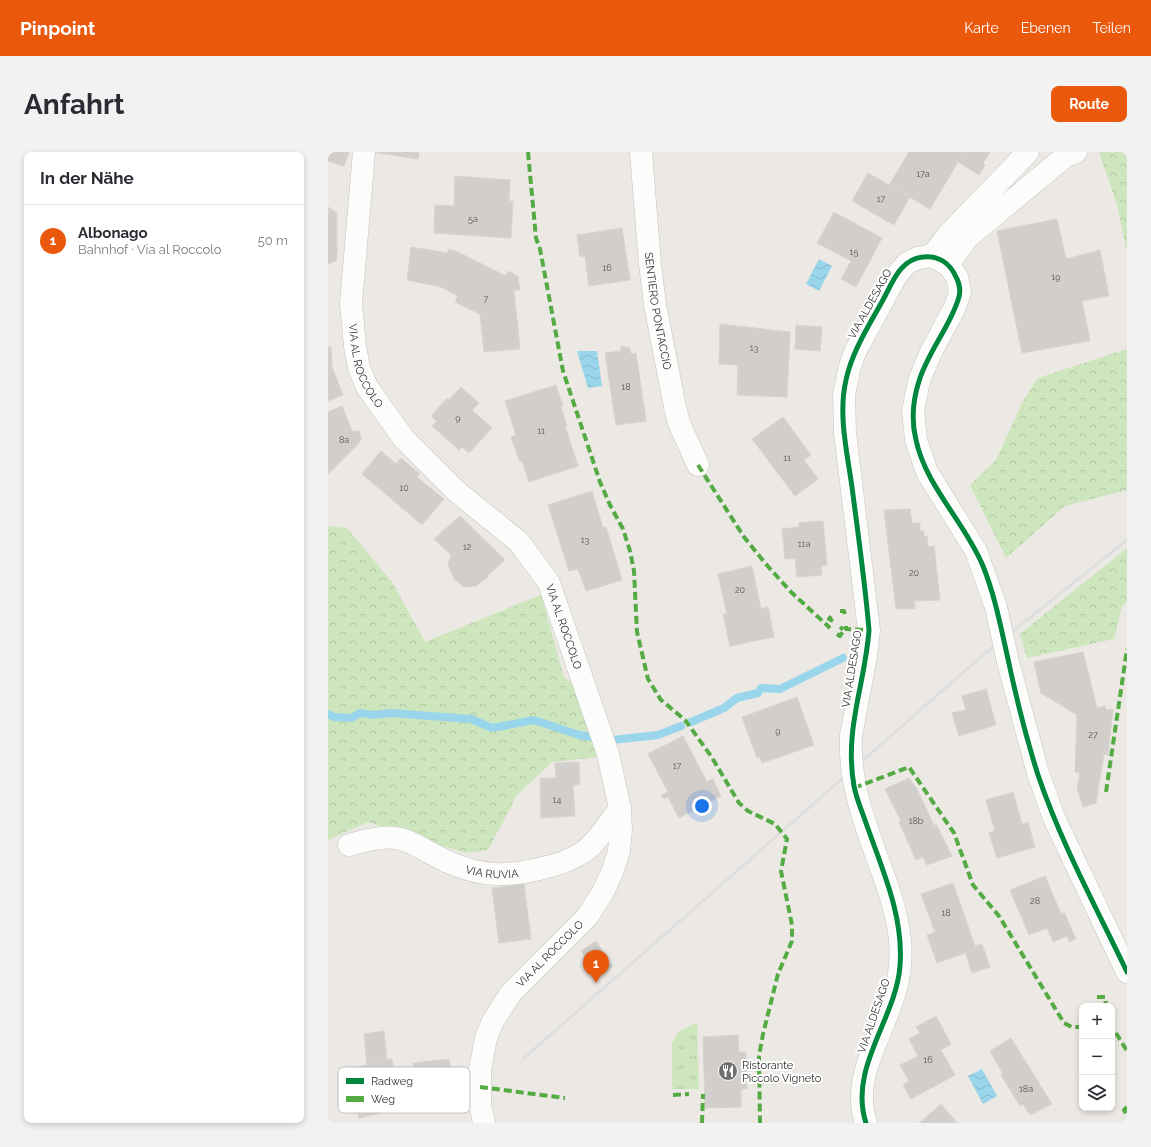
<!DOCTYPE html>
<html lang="de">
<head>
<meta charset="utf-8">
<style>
  body { margin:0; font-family:Raleway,sans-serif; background:#f2f2f3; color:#2b2b33 }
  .controls { position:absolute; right:12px; bottom:12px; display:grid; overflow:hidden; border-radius:8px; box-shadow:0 2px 6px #0003 }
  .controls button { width:36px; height:36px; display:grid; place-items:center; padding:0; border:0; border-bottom:1px solid #e1e1e2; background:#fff; color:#2b2b33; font:20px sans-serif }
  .you { position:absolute; left:374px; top:654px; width:14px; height:14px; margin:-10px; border:3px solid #fff; border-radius:50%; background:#1a73e8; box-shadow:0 0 0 6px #1a73e833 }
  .badge { display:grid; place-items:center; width:26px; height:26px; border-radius:50%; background:#ea580c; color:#fff; font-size:13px; font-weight:700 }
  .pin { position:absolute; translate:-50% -33px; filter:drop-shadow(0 1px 2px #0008) }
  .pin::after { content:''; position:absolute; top:21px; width:14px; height:12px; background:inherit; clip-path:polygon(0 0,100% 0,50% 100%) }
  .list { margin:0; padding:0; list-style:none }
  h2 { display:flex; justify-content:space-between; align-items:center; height:52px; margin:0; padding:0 16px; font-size:17px }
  h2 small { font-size:13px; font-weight:400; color:#7c7c81 }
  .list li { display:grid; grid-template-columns:26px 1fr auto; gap:12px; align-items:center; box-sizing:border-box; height:72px; padding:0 16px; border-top:1px solid #e1e1e2 }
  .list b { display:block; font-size:15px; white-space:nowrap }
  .list p { margin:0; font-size:13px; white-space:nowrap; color:#7c7c81 }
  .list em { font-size:13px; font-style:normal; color:#7c7c81 }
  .icon { flex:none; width:22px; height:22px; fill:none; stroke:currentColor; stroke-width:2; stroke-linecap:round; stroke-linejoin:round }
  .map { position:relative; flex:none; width:799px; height:971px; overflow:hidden; border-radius:8px }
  header { display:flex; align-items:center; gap:24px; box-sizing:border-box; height:56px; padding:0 20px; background:#ea580c; color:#fff }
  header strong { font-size:19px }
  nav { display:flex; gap:22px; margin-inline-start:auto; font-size:14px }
  .intro { display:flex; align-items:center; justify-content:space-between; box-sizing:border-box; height:96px; padding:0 24px }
  h1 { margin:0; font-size:28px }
  .button { padding:10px 18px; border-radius:8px; background:#ea580c; color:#fff; font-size:14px; font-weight:700 }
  main { display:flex; gap:24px; padding:0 24px }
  aside { flex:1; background:#fff; border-radius:8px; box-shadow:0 2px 6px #0003 }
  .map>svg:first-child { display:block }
</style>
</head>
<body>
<header>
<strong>Pinpoint</strong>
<nav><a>Karte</a><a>Ebenen</a><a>Teilen</a></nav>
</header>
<div class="intro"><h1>Anfahrt</h1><a class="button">Route</a></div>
<main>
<aside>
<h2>In der Nähe<small></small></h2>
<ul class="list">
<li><span class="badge">1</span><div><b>Albonago</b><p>Bahnhof · Via al Roccolo</p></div><em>50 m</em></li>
</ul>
</aside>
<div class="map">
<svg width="799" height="971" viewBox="0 0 799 971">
  <defs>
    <pattern id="forest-crowns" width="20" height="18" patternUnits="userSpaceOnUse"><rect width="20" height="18" fill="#cee6be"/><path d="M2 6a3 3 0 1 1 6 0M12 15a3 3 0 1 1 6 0" fill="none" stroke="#b1c6a4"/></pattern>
    <pattern id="park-tufts" width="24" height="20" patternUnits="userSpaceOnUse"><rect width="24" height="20" fill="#cee6be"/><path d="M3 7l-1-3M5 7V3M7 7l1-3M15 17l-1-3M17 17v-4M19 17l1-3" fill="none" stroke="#b1c6a4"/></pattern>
    <pattern id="water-waves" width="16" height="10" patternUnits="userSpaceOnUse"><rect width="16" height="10" fill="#99d6ec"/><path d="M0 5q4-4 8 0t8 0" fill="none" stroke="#84b8cb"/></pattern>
  </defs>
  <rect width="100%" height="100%" fill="#ece8e4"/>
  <!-- forest -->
  <path fill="url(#forest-crowns)" d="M771,0H799V100L789,53Z
    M799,197V338L737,354L678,406L642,333L668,308L694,251L710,226Z
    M0,374L19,376L64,430L97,490L213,443L236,525L247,534L271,605L224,610L189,643L160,698L137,701L40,670L0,688Z
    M799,396V450L794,454L786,487L699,506L692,482Z"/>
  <!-- park -->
  <path fill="url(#park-tufts)" d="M369,870L371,937H344V891L350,880Z"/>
  <!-- water -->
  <path fill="url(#water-waves)" d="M491,107L504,114L491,139L478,132Z
    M249,199H269L274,234L260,236Z
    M654,917L669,944L655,952L640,924Z"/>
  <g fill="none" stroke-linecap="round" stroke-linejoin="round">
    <!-- stream -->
    <path stroke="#99d6ec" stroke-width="8" d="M0,562L6,565L23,566L32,561L46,563L63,561L143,567L164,576L206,568L251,583L284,588L330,583L353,574
      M363,570L396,556L409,546L430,541L433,536L452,537L515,506"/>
  </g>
  <!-- building -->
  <path fill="#d1cecb" stroke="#d7d4d0" d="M0,0H21L16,14L0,9Z
    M44,0H91L90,7Z
    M581,0H636L602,57L561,33Z
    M636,0H662L655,11L657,13L651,23L630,10Z
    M540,21L582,45L566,73L524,49Z
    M127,24L182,28L181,49H185L183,86L106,81L107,53L126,54Z
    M0,55L9,61V108L0,112Z
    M506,60L554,86L528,135L513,127L523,109L489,91Z
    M729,67L738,107L772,98L781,144L754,149L762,189L694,201L669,79Z
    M294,76L302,128L261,134L257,104L252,105L249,83Z
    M83,95L120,101V97L130,100L178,124L181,119L190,125L192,138H186L192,197L156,200L152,162L127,150L130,144L113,135L79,128Z
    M392,172L462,180L459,245L409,243L410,213L391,212Z
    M468,173L494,175L492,199L467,197Z
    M293,194L302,196L303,202L308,201L318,269L288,273L277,201L293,199Z
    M0,195H3L4,215L15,243L0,249Z
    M228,233L235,254L233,255L239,274H237L250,314L201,330L194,309L192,310L183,285L188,283L177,249Z
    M133,235L151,251L144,258L164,276L141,301L134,295L131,298L104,274L109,269L103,264L119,246L121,248Z
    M14,254L24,279H31L33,287L30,292L0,322V260Z
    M455,265L483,303L476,308L490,327L467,344L424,287Z
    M53,299L68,312L73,306L92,322L89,325L116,347L94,373L34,322Z
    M264,339L275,376L278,375L294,428L258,439L250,417L241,419L220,353Z
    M582,357L584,371H592V379H596V385L599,384L600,395L606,394L612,448L586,449L587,457H568L556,358Z
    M132,364L177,408L159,424L160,425L148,434L136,435L126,427L120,413L123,403L106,387Z
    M495,369L499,413L493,414L494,423L469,425L467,406L457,407L454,377L471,375V371Z
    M424,414L433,457L440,455L446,485L402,494L395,462H399L390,422Z
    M755,500L769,556L777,554L778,558L785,557L780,603L776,602L768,651L755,655L749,636L752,621L747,620L749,563L713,541L706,510Z
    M658,537L668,573L631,584L624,561L638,558L634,544Z
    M469,545L486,593L434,611L432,605L429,606L414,565Z
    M355,584L379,630L385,627L393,644L351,666L340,645L336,647L333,643L340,640L320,602Z
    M251,610L252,632L245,633L247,664L213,666L212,626H228L227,611Z
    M581,626L589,637L606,674L608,672L624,704L599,713L595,705L588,708L571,670L573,669L557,637Z
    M685,640L694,672L700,670L707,695L669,706L661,681L667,679L658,648Z
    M717,724L733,762L736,760L748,787L741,790L739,784L725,790L719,776L701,783L682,738Z
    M625,731L648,797L609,811L599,783L607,780L593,742Z
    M196,732L203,787L171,791L164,736Z
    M268,789L278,804L263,814L253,799Z
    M654,792L662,815L644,821L637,800L648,797L647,794Z
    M282,811L285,814L278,820L275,816Z
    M608,864L623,892L613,898L627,923L583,947L575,933L581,929L572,913L590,904L581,887L592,881L588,875Z
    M56,879L59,908L39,913L36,882Z
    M410,883L411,900H418L419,937H413V955L377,956L375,885Z
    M683,886L724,952L702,963L695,952L692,954L673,923L675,922L662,899Z
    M64,907L72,947L51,951L53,961L31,966L20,917Z
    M121,907L123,923H126L129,952L89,956L85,911Z
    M613,952L629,971H591Z"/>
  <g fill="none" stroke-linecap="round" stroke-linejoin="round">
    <defs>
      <g id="minor">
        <path id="s1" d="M36,0L23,151L27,194L31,216L39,235L76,287L128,339L191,390L221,431L280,602L292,657L293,678L291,699L285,718L275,740L259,765L183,841L165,869L158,886L152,918V952L156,971"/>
        <path id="s2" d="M313,0L322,112L327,153L347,255L351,271L370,313"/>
        <path d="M604,104L619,84L700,0"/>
        <path d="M620,113L640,85L738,4L748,0"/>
        <path d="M680,510L710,621L726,666L799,820"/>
        <path d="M523,584L538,504L541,478L517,281L516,243L522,214L527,200L568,124L579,111L590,106L604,104L620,113L629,125L632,140L627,155L603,200L591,229L585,259L588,288L599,320L648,399L668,455"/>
        <path id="s3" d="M21,693C74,677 75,688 120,710C154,725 179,725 215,716C229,713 241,709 254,701C269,691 280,671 292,657"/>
        <path d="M538,971C521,921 561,876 570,828C576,797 571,772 562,742"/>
      </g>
    </defs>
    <!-- minor casing -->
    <use href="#minor" stroke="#c5c4c5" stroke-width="23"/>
    <!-- minor -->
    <use href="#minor" stroke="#fcfcfb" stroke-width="22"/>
    <!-- rail -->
    <path stroke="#dfdfe1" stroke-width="3" d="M196,906L655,503L799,388"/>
    <defs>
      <path id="minor-bridge" d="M668,455L680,510
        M523,584C520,639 545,691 562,742"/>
    </defs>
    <!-- minor-bridge casing -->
    <use href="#minor-bridge" stroke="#c5c4c5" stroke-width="23" stroke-linecap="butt"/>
    <!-- minor-bridge -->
    <use href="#minor-bridge" stroke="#fcfcfb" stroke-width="22"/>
    <!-- quiet -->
    <path stroke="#54ab44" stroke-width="4" stroke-dasharray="8 4" stroke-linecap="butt" d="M200,0L208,86L212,97L235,219L272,330L282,353L295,377L302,399L306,419L309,480L320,527L333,548L357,568L383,604L411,651L420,659L447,672L459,687L453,719L464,773V789L450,822L435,882L431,904L432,971
      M370,313L416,385L437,411L463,440L502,476
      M512,459H516L517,462
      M505,469L501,467L505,462
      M518,474V477L541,478
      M509,482L512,484L516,478L512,475
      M526,636L581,615L626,681L645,733L671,764L736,871L744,875H754
      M778,640L799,497
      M769,845H777L778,854
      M788,881L799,899
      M152,935L237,946
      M345,943L361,942
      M799,955L796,958L799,963
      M374,971L375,942"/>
    <defs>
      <path id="cycleway" d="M538,971C520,916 568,867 572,814C576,764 554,717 538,671C534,659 528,646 526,634C516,577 537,533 541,478C537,430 530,382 524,335C519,300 510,262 518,228C524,199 542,172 556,146C565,129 573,107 595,105C610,103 622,111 628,125C632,132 633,140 630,148C621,176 600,200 591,229C585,248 583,268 588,288C598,335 637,370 655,414C667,444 673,476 680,507C688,545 698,585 710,623C733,691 768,755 799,820"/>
    </defs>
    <!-- cycleway casing -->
    <use href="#cycleway" stroke="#fff" stroke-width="8"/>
    <!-- cycleway -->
    <use href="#cycleway" stroke="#00873e" stroke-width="5"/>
  </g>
  <!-- icons -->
  <defs>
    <symbol id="restaurant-disc" viewBox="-11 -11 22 22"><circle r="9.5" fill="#706f6e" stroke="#fff"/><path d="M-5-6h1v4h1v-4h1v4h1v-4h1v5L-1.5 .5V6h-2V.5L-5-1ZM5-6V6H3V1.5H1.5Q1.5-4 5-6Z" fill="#fff"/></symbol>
  </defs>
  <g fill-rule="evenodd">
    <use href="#restaurant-disc" x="389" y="908" width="22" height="22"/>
  </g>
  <g text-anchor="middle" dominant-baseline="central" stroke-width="4" stroke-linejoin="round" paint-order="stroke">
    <!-- number labels -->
    <g font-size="9" fill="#585857">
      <text x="595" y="22">17a</text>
      <text x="553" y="47">17</text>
      <text x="145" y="67">5a</text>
      <text x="526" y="100">15</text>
      <text x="279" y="116">16</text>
      <text x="728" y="125">19</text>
      <text x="158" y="147">7</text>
      <text x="426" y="196">13</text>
      <text x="298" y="235">18</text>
      <text x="130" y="266">9</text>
      <text x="213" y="279">11</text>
      <text x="16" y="288">8a</text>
      <text x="459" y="306">11</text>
      <text x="76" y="336">10</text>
      <text x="257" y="388">13</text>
      <text x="476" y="392">11a</text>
      <text x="139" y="395">12</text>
      <text x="586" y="421">20</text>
      <text x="412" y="438">20</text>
      <text x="450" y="579">9</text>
      <text x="765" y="583">27</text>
      <text x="349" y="614">17</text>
      <text x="229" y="648">14</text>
      <text x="588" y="669">18b</text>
      <text x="707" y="749">28</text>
      <text x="618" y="761">18</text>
      <text x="600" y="908">16</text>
      <text x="698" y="937">18a</text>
    </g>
    <!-- street labels -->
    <g font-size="11" fill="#2e2e2e" stroke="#fff">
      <text transform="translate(542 152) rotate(-61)">VIA ALDESAGO</text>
      <text stroke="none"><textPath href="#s2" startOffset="160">SENTIERO PONTACCIO</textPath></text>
      <text stroke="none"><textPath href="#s1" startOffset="217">VIA AL ROCCOLO</textPath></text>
      <text stroke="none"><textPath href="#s1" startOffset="553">VIA AL ROCCOLO</textPath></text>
      <text transform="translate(524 517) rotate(-81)">VIA ALDESAGO</text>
      <text stroke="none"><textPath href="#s3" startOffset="151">VIA RUVIA</textPath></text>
      <text transform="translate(222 802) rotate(-45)">VIA AL ROCCOLO</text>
      <text transform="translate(546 864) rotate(-71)">VIA ALDESAGO</text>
    </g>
    <!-- poi labels -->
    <g font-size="11" fill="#2e2e2e" stroke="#fff" text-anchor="start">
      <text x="414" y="913">Ristorante<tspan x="414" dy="13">Piccolo Vigneto</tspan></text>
    </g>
  </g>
  <!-- legend -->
  <rect x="10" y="915" width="132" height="46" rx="6" fill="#fff" stroke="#c0c0c0" stroke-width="1"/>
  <rect x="18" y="926" width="18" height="6" fill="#00873e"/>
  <rect x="18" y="944" width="18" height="6" fill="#54ab44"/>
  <g font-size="11" fill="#2e2e2e">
    <text x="43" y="933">Radweg</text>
    <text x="43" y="951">Weg</text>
  </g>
</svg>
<div class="controls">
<button>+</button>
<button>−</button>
<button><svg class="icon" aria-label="layers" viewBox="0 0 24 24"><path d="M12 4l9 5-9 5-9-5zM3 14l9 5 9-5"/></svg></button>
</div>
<div class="you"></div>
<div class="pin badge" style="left:268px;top:831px">1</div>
</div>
</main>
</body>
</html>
